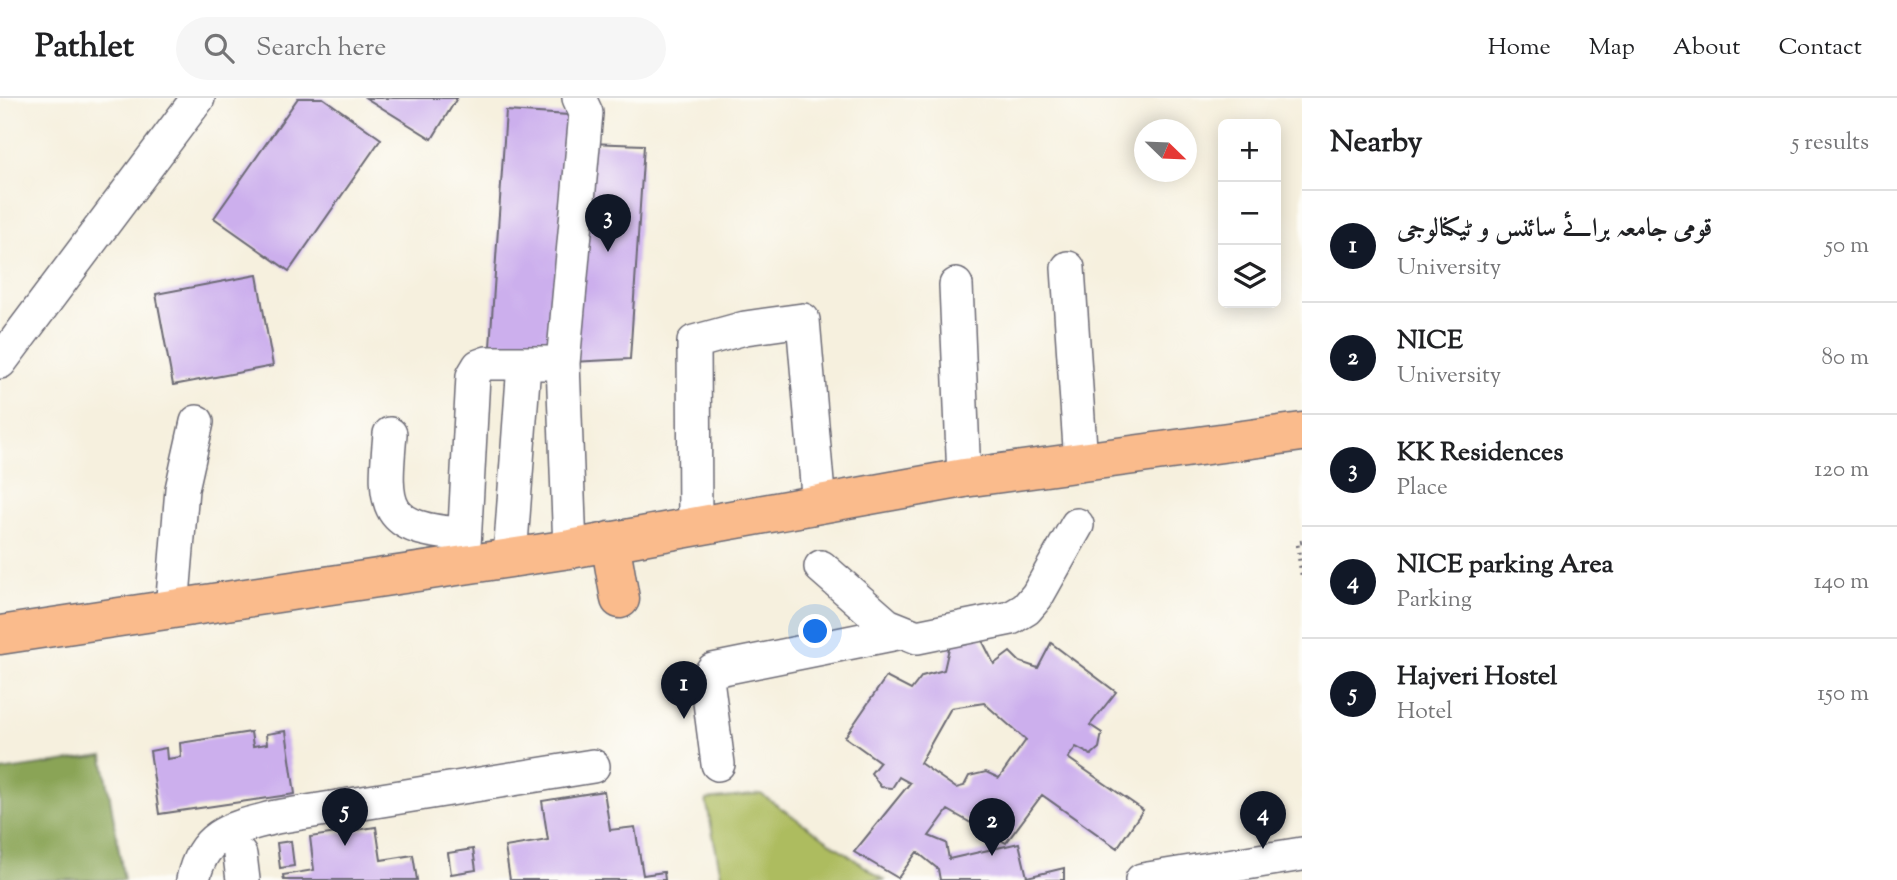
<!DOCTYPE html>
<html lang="en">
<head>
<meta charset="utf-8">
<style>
  body { margin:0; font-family:"Sorts Mill Goudy",Amiri,serif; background:#f6f6f6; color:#202124 }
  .controls { position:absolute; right:21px; top:21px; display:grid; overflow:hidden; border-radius:10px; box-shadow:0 4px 18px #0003 }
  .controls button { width:63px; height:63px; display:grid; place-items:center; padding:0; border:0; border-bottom:2px solid #e0e0e0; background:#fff; color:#202124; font:35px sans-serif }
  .compass { position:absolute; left:1134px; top:21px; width:63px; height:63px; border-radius:50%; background:#fff; box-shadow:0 4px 18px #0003; rotate:113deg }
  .you { position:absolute; left:816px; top:534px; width:24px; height:24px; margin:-18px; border:5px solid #fff; border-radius:50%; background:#1a73e8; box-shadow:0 0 0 10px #1a73e833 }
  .badge { display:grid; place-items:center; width:46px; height:46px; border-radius:50%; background:#111827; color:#fff; font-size:23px; font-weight:700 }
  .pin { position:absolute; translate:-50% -58px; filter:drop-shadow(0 2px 4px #0008) }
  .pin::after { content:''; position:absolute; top:37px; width:24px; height:21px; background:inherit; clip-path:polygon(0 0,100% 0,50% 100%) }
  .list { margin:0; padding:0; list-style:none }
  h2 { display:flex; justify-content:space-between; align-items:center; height:91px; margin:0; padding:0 28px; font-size:30px }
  h2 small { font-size:23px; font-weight:400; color:#757577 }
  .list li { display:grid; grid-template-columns:46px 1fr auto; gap:21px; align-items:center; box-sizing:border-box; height:112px; padding:0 28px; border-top:2px solid #e0e0e0 }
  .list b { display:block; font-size:26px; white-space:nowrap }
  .list p { margin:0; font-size:23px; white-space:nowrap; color:#757577 }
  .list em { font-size:23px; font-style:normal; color:#757577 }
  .icon { flex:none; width:38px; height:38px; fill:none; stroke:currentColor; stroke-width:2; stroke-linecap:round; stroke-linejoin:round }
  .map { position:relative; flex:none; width:1302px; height:782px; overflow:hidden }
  header { display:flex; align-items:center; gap:42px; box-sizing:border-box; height:98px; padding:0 35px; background:#fff; border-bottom:2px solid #e0e0e0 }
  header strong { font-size:33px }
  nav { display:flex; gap:38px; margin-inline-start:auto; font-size:24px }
  .search { width:490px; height:63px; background:#f6f6f6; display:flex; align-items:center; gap:18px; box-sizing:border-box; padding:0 24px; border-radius:38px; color:#757577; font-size:26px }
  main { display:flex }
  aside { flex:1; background:#fff }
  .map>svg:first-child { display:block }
</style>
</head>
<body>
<header>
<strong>Pathlet</strong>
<div class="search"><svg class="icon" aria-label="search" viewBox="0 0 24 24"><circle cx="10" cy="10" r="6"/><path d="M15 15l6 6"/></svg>Search here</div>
<nav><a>Home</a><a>Map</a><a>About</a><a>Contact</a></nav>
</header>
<main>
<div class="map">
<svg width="1302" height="782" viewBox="0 0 1302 782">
  <rect width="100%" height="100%" fill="#fdfcf7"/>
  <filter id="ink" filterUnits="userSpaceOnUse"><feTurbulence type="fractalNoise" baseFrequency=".0143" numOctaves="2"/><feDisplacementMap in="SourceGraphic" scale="14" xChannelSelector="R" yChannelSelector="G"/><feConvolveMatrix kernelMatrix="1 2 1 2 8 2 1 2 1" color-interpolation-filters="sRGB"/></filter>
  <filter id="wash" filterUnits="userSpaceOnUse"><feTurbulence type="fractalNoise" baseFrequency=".00686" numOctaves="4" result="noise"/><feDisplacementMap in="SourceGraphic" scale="28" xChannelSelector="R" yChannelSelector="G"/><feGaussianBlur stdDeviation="1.57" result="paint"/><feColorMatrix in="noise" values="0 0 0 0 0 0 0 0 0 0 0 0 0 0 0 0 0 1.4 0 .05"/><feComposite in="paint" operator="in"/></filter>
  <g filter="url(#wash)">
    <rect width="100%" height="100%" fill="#f6f0de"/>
    <!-- green -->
    <path fill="#adbc5f" stroke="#686f4d" stroke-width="2" d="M761,696L884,782H722L706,702Z"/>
    <!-- forest -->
    <path fill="#8aa456" stroke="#566348" stroke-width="2" d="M103,658L124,782H0V673Z"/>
    <g id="blocks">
      <!-- building -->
      <path fill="#ccafed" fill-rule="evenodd" d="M298,0H323L381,41L289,173L214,120Z
        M366,0H457L432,41Z
        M506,13L569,17L552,253L490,249Z
        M588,45L644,47L630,261L572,264Z
        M257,177L273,268L173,287L156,196Z
        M977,532L994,566L1010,554L1020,564L1038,570L1051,545L1116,594L1090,627L1102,635L1099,650L1091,657L1076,649L1068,660L1143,712L1117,750L1042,697L1006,745L948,712L929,738L946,745L949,761L1019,745L1027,779L1064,770V782H940L938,771L917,754L898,780L854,754L910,685L899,679L892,690L881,689L871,675L880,664L845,639L886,579L911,592L922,578L944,572L952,537ZM984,605L1026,642L999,680L986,674L969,678L964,688L956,690L920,665L951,610Z
        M286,633L295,696L159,716L150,653L166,650L167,661L181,659L180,645L251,634L253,648L267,646L266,636Z
        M604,693L610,732L635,729L643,777L664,774L665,782H510L505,749L548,742L542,703Z
        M376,729L381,762L413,757L417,782H284L283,777L314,772L310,739Z
        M291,743L294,768L280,770L277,745Z
        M473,751L476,772L451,776L448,755Z"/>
    </g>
  </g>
  <g filter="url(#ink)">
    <use href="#blocks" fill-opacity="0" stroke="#6c6a74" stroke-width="2"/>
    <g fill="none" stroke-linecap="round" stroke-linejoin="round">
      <defs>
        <path id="minor" d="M1068,170L1081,365
          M956,187L964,380
          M0,264L198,0
          M390,336C383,411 383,431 464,436
          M695,427L694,244L745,230L803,222L819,408
          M570,451L563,265L586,15L579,0
          M510,460L524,266
          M463,467L473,278L479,268L487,265H563
          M821,469L887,527L917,539L1011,520L1026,511L1037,498L1077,427
          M172,511L182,391L197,324
          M718,666L707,581L713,572L902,534
          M240,757L243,782
          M193,782C203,733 235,730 276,719L593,668
          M1142,782L1302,756"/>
        <path id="major" d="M610,443L620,501
          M0,537L570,451L964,380L1302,334"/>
      </defs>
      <!-- minor casing -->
      <use href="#minor" stroke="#6c6a74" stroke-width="36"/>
      <!-- major casing -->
      <use href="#major" stroke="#6c6a74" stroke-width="41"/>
      <!-- path -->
      <path stroke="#6c6a74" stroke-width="4.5" stroke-dasharray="2 5" stroke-linecap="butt" d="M1302,444L1297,445L1302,478"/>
      <!-- minor -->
      <use href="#minor" stroke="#fff" stroke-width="33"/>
      <!-- major -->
      <use href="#major" stroke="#fabb8c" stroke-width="38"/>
    </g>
  </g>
</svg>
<div class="controls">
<button>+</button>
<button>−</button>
<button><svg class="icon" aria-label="layers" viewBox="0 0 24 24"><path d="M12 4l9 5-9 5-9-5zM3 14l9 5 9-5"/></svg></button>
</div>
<svg class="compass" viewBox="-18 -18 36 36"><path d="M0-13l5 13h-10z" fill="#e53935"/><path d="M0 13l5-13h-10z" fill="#757577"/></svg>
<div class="you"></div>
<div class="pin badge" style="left:684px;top:621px">1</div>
<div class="pin badge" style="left:992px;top:758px">2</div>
<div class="pin badge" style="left:608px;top:154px">3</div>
<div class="pin badge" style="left:1263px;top:751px">4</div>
<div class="pin badge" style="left:345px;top:748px">5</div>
</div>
<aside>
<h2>Nearby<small>5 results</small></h2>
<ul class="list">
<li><span class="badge">1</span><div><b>قومی جامعہ برائے سائنس و ٹیکنالوجی</b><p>University</p></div><em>50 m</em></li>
<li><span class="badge">2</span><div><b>NICE</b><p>University</p></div><em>80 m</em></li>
<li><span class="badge">3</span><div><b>KK Residences</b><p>Place</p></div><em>120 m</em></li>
<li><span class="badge">4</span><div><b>NICE parking Area</b><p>Parking</p></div><em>140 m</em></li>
<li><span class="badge">5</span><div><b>Hajveri Hostel</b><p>Hotel</p></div><em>150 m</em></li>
</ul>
</aside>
</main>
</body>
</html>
